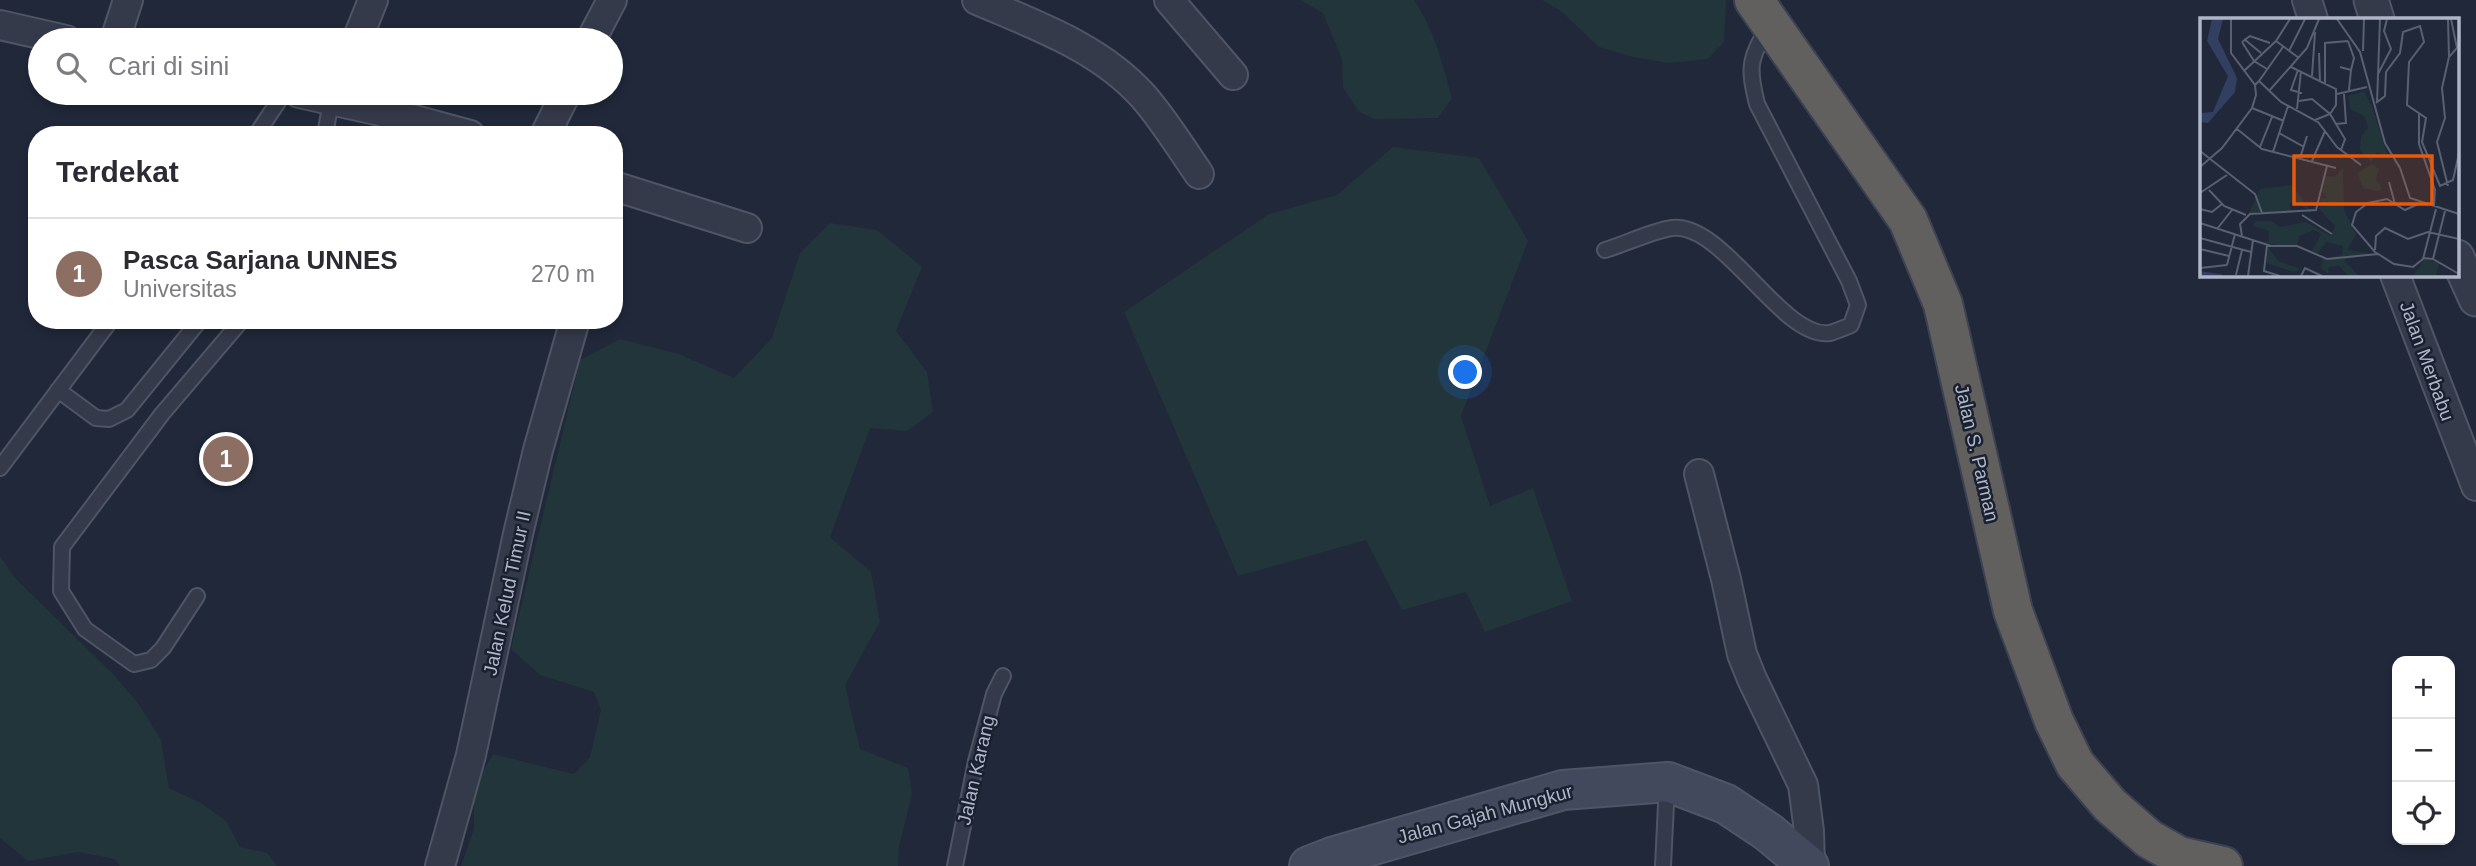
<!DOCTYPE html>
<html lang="id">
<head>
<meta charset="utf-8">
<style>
  body { margin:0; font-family:Helvetica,sans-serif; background:#f7f7f7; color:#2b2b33 }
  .controls { position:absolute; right:21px; bottom:21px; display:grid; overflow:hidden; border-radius:14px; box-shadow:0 4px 10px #0003 }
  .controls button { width:63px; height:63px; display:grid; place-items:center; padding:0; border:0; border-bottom:2px solid #e1e1e2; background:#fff; color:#2b2b33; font:35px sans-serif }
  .you { position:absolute; left:1466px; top:373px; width:24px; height:24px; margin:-18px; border:5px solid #fff; border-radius:50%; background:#1a73e8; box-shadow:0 0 0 10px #1a73e833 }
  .badge { display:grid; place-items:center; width:46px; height:46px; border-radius:50%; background:#50608d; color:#fff; font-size:23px; font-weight:700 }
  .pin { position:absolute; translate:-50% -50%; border:4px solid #fff; box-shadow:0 2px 7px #0006 }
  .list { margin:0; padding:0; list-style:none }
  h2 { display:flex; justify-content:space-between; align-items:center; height:91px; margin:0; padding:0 28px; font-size:30px }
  h2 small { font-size:23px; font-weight:400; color:#7c7c81 }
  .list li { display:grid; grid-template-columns:46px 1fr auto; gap:21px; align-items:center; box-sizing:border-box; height:112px; padding:0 28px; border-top:2px solid #e1e1e2 }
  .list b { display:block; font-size:26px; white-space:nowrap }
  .list p { margin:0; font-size:23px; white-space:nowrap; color:#7c7c81 }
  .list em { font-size:23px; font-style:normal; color:#7c7c81 }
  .icon { flex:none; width:38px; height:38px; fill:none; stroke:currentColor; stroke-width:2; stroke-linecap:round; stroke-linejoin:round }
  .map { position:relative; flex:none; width:2476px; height:866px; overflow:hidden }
  .search { position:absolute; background:#fff; box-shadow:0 4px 10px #0003; left:28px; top:28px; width:595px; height:77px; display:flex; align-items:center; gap:18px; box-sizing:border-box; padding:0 24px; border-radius:38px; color:#7c7c81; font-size:26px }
  .panel { position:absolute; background:#fff; box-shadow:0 4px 10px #0003; left:28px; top:126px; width:595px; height:203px; border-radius:28px }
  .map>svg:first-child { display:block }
</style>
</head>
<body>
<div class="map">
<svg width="2476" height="866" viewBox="0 0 2476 866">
  <rect width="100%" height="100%" fill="#20283a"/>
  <!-- green -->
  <path fill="#22353b" d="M1300,0H1414C1434,29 1443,65 1452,98L1438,118L1374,119L1358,111L1343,87L1342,59L1323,13Z
    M1542,0H1726L1724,42L1708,59L1668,63L1633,57L1599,47L1561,11Z
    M1393,147L1479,158L1528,241L1461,416L1490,506L1533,488L1572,601L1485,632L1466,592L1402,610L1366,540L1238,576L1124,312L1269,214L1337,195Z
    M830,223L877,230L922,267L896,331L927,372L933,412L907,431L870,428L830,537L871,572L880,622L845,685L860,749L908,768L912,794L899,847L898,866H461L474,829V786L493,754L574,774L590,757L601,710L594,692L540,675L511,649L580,360L620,339L679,354L734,378L772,338L800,253Z
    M0,556L15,578L114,675L138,703L161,740L169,788L201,803L226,821L240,847L267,853L277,866H120L115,859L78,852L28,861L0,838Z"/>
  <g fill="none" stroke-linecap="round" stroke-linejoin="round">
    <defs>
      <path id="service" d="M256,135L284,93
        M325,135L331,101
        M384,135L389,113
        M1605,250C1625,244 1652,231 1672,228C1724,222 1782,340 1830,333C1837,331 1844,328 1851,325L1858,305L1849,281L1757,104C1748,67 1749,60 1768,27
        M58,390L96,418L109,419L127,410L200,320
        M0,468L111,320
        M197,596L163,648L151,660L134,664L85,629L61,591L62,547L162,414L242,320
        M955,866L976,761L994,694L1003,676
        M1663,866L1667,784"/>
      <path id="minor" d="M977,0C1035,25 1099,47 1143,96C1164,120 1181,148 1199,174
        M1169,0L1233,75
        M2307,0L2313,19
        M0,25L66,40
        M115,40L128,0
        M357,40L373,0
        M591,40L612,0
        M299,93L389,113L470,135
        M545,135L566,93
        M614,186L747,228
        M2395,275L2476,486
        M1699,474L1726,579L1742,654L1752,679L1803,785L1809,831L1810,866
        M440,866L471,755L518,534L538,450L575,320"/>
      <path id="tertiary" d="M2371,0L2377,19
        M2457,257L2476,299"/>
      <path id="secondary" d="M1309,866L1332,857L1563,790L1668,782L1726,804L1768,832L1809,866"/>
      <path id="trunk" d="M1754,0L1908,220L1943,304L2013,611L2054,721L2075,764L2110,805L2149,839L2179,856L2223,866"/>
    </defs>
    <!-- service casing -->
    <use href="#service" stroke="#4f5565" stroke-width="18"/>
    <!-- minor casing -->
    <use href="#minor" stroke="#4f5565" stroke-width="32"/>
    <!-- tertiary casing -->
    <use href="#tertiary" stroke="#4f5565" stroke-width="37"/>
    <!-- secondary casing -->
    <use href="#secondary" stroke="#4f5565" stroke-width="42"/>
    <!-- trunk casing -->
    <use href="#trunk" stroke="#3c4252" stroke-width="42"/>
    <!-- service -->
    <use href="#service" stroke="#343a4a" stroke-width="14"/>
    <!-- minor -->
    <use href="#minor" stroke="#343a4a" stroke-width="28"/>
    <!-- tertiary -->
    <use href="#tertiary" stroke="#343a4a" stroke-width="33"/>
    <!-- secondary -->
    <use href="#secondary" stroke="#42495d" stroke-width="38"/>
    <!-- trunk -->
    <use href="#trunk" stroke="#62605e" stroke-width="38"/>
  </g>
  <g text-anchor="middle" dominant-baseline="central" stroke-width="5" stroke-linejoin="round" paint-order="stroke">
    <!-- street labels -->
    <g font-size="19" fill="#afb5c7" stroke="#19202f">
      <text transform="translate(2427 361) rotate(70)">Jalan Merbabu</text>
      <text transform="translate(1977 453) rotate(77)">Jalan S. Parman</text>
      <text transform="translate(507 593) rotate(-78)">Jalan Kelud Timur II</text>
      <text transform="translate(976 770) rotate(-77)">Jalan Karang</text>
      <text transform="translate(1485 814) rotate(-15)">Jalan Gajah Mungkur</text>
    </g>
  </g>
  <!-- overview -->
  <g transform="translate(2200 18)">
    <rect width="259" height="259" fill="#20283a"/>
    <path d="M164,73L172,89L189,141L177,134L171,144L160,132L161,118L168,109L164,98L150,91L148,78ZM172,146L179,151L176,161L182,171L177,173L163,170L157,155ZM143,150L144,192L156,217L147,232L170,235L144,242L159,258H148L139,248L129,249L128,256L121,250L122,241L142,237L143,228L126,224L118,235L112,233L121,216L114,212L99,218L97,227L81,228L64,224L69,223V213L53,208L55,203H72L80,209L106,204L131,218L135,208L119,191L121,180H127L122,174L126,158L135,159ZM92,167L110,192L93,184L89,186L92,195H49L60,171ZM68,229L78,243L101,251L94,254L66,245ZM225,240L239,245L236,258H213Z" fill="#22353b"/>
    <path d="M12,1H23L18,21L37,60L35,74L8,105L0,104V95L13,94L28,58L7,23Z" fill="#323f60"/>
    <path fill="none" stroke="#323f60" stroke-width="3.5" d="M0,255L22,258"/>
    <path fill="none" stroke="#596072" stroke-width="2" d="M137,1L160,34L185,125L200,150L210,180L259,196M44,21L61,35M76,23L99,40M148,23L154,40L151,52M42,24L54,43L67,51M42,24L50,18L70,25M89,33L105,1M163,33L164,1M119,35L120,64M249,39L257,30L251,1M91,49L136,71V87L130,96L115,102M140,49L151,52L149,72M45,52L76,23L90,1M98,52L91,72L102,75M178,56L191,31L184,13L187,1M112,58L115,14M59,63L83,29M125,66V25L148,23M55,67L59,63L81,84L118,104L137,129L161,147M69,73L107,30L119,1M137,76L167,69M99,83L112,81L130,96L145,121L141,132M176,85L185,78L186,54L200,35L203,14L220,8L224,24L209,44L207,87L226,100L222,124L240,168L253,162L259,135M177,85L180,1M52,90L84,103M97,91L101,53M219,96V126L235,172L234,188M136,106L146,105L144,76M37,111L62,131L136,150M79,115L104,129M60,129L72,99M0,133L55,176L62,195M73,134L88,88M100,140L107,118M112,143L125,113M0,149L22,130L52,90L56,77L55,67L31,35V1M189,164L195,186M248,168L237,124L245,100L242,70L249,39L248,1M9,172L24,188L46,197M0,175L27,157M218,186L205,192L187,181L168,185L156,194L152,207L175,234L194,246L213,249L223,241L236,191M0,191L12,194L22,186M102,197L132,216M0,205L71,228H97L127,241L178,236M17,211L32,192M42,218L40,206L50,196L116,192L127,148M0,220L51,234M67,227L64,253L80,258M0,231L29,238M175,232L176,218L185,210L208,221L228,214L259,221M223,240L233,241L245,193M233,241L259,256M27,247L35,216M0,250L27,247M36,257L42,232M48,258L53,222M101,258L105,250L122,258"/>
    <path fill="#e8590c" fill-opacity="0.15" stroke="#e8590c" stroke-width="3.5" d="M94,138H232V186H94Z"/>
    <rect width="259" height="259" fill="none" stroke="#afb5c7" stroke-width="3.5"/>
  </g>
</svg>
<div class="controls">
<button>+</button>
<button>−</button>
<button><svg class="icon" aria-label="locate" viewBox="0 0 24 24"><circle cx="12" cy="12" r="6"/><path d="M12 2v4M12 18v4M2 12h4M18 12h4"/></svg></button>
</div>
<div class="you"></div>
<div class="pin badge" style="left:226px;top:459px;background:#8d6e63">1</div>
<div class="search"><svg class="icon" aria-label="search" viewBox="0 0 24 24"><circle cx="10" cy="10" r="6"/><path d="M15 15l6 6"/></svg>Cari di sini</div>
<section class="panel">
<h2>Terdekat<small></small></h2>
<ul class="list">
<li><span class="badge" style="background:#8d6e63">1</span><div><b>Pasca Sarjana UNNES</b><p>Universitas</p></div><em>270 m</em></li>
</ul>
</section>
</div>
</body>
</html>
